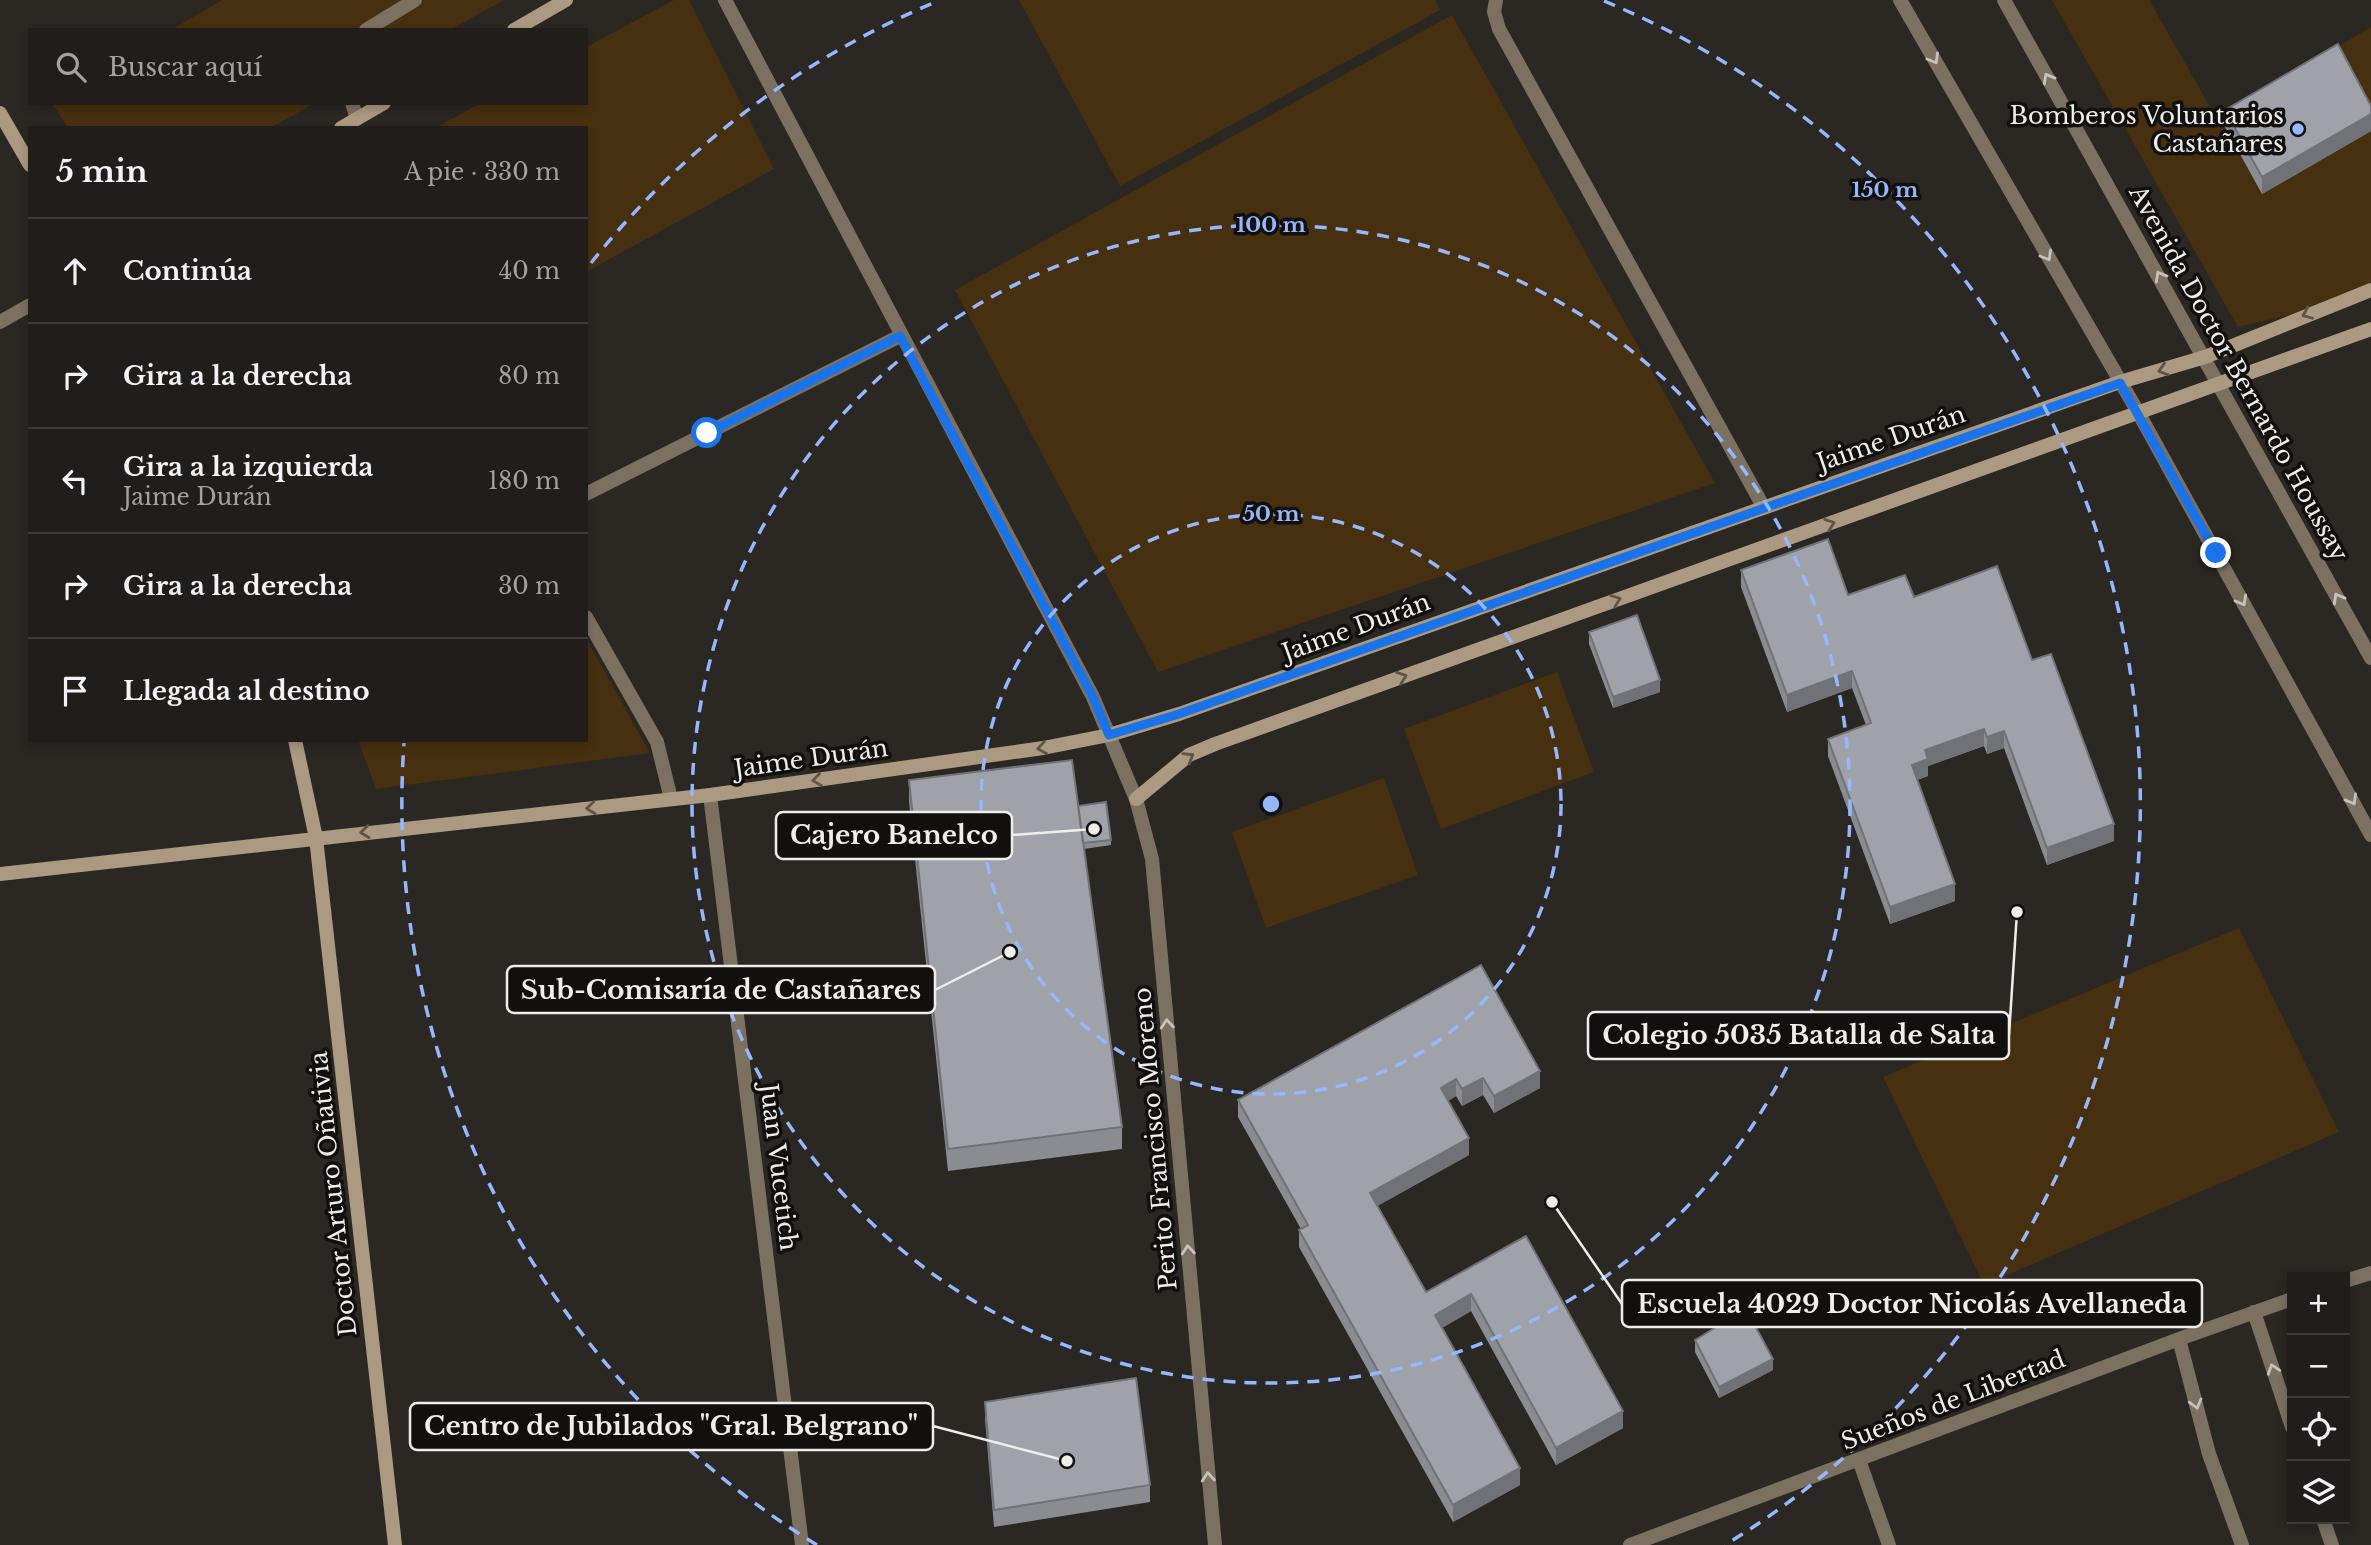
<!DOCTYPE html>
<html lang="es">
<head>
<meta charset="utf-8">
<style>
  body { margin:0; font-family:"Libre Baskerville",serif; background:#2d2a27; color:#f1f3f6 }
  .controls { position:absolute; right:21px; bottom:21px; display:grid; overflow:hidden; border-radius:0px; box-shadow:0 4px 10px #0003 }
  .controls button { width:63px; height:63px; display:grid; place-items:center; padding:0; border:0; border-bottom:2px solid #3d3b39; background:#201d1a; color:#f1f3f6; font:35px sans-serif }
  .stop { position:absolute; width:21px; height:21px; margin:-16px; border:5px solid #1a73e8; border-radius:50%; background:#fff }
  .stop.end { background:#1a73e8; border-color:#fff; box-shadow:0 2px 7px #0008 }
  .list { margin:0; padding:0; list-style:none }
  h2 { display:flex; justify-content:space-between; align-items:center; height:91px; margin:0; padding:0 28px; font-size:30px }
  h2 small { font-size:23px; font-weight:400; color:#a2a2a2 }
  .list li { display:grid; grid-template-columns:46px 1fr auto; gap:21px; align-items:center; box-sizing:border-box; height:105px; padding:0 28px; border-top:2px solid #3d3b39 }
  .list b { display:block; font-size:26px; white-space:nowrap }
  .list p { margin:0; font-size:23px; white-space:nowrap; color:#a2a2a2 }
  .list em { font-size:23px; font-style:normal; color:#a2a2a2 }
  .icon { flex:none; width:38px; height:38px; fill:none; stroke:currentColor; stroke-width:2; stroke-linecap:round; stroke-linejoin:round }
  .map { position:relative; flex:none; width:2371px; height:1545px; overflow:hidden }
  .search { position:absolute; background:#201d1a; box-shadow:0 4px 10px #0003; left:28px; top:28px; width:560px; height:77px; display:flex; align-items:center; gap:18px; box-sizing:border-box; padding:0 24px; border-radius:0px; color:#a2a2a2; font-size:26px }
  .panel { position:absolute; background:#201d1a; box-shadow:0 4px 10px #0003; left:28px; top:126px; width:560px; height:616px; border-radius:0px }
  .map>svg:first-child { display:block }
</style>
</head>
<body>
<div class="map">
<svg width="2371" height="1545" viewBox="0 0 2371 1545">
  <rect width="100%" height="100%" fill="#2b2723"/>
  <!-- green -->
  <path fill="#47300f" d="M222,0H504L450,30H171Z
    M674,0H689L774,169L586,272V128H435L481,103H586V47Z
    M1019,0H1435L1440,10L1120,186Z
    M2052,0H2149L2217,119L2371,27V290L2323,307L2238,327Z
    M1452,15L1715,483L1158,672L955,290Z
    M52,103H315L270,128H68Z
    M586,638L650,753L376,789L358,740H586Z
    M1557,672L1594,772L1441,829L1404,729Z
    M1384,778L1418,875L1266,928L1232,832Z
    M2239,928L2339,1132L1984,1285L1883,1077Z"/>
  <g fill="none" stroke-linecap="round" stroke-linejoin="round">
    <!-- street -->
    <path stroke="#7c7061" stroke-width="14" d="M725,0L1093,697L1136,799L1152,859L1215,1545
      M1496,0L1494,12L1499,29L1763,506
      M1900,0L2138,412L2371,835
      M2004,0L2371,658
      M366,30L415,0
      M352,103L357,119
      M0,322L30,305
      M586,494L900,336
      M586,617L657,742L671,799
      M710,795L802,1545
      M2345,1281L2371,1273
      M2254,1312L2292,1427
      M2179,1339L2209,1454L2242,1545
      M1859,1460L1889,1545
      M2323,1519L2332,1545
      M1630,1545L2179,1339L2292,1299"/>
    <!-- secondary -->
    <path stroke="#ac9981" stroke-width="14" d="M514,30L566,0
      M0,113L30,165
      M341,128L384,103
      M295,740L316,838L395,1545
      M1136,799L1189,755L1215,744L2371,329
      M0,874L710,795L1043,748L1109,735L1179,714L2120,382L2205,357L2371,290"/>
  </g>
  <!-- wall -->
  <path fill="#898c91" d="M2371,106V131L2262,194L2225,127V110Z
    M1741,570L1848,595L1914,597L2032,660L2114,841L2047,865L2004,748L1987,754L1984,746L1928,766V776L1917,780L1955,901L1890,924L1828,756V739L1866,725L1852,688L1787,712L1741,587Z
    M1589,632L1660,692L1613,708L1589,644Z
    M909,780L1078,806L1111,840V845L1084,849L1122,1127V1149L948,1171L909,802Z
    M1481,965L1540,1088L1494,1113L1483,1095L1462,1106L1456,1096L1448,1101L1469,1155L1377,1206L1426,1292L1526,1236L1623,1428L1556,1465L1471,1311L1442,1328L1520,1485L1453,1522L1299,1247V1230L1301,1229L1238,1117V1100Z
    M1695,1340L1773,1370L1719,1398L1695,1352Z
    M985,1402L1150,1485V1502L994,1527L985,1419Z"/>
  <!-- shaded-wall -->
  <path fill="#6f7276" d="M2371,114V131L2262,194V177Z
    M1852,671V688L1787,712V695Z
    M1660,680V692L1613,708V697Z
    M1984,729V746L1928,766V776L1912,782V765L1925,750Z
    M2004,731V748L1987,754V737Z
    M2114,824V841L2047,865V848Z
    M1955,884V901L1890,924V907Z
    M1540,1071V1088L1494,1113V1096Z
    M1483,1078V1095L1462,1106V1089Z
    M1456,1079V1096L1441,1105V1088Z
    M1469,1138V1155L1370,1210V1193Z
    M1471,1294V1311L1435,1332V1315Z
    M1773,1359V1370L1719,1398V1387Z
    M1623,1411V1428L1556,1465V1448Z
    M1520,1468V1485L1453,1522V1505Z"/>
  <!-- building -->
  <path fill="#9fa3a9" stroke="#6f7276" stroke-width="2" d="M2338,44L2371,106V114L2262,177L2225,110Z
    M1828,539L1848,595L1905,575L1914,597L1997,566L2032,660L2051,654L2114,824L2047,848L2004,731L1987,737L1984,729L1925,750L1928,759L1912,765L1955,884L1890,907L1828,739L1871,723L1852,671L1787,695L1741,570Z
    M1637,615L1660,680L1613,697L1589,632Z
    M1072,760L1122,1127L948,1149L909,780Z
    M1106,802L1111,840L1083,843L1078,806Z
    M1481,965L1540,1071L1494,1096L1483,1078L1462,1089L1456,1079L1441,1088L1469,1138L1370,1193L1426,1292L1526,1236L1623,1411L1556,1448L1471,1294L1435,1315L1520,1468L1453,1505L1299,1230L1308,1225L1238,1100Z
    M1746,1309L1773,1359L1719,1387L1695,1340Z
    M1136,1378L1150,1485L994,1510L985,1402Z"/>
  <!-- one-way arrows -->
  <defs><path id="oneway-chevron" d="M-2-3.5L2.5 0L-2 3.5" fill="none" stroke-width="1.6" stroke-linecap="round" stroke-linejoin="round" transform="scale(1.75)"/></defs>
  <g stroke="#c7c2bb">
    <use href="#oneway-chevron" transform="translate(1934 59) rotate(60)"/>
    <use href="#oneway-chevron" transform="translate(2048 78) rotate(-119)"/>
    <use href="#oneway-chevron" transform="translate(2047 256) rotate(60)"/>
    <use href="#oneway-chevron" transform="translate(2160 276) rotate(-119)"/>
    <use href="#oneway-chevron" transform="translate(2338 598) rotate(-119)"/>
    <use href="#oneway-chevron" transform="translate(2242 601) rotate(61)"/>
    <use href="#oneway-chevron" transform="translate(2352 800) rotate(61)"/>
    <use href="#oneway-chevron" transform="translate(1167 1024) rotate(-95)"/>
    <use href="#oneway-chevron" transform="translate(1188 1250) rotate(-95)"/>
    <use href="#oneway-chevron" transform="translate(2273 1369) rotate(-108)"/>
    <use href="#oneway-chevron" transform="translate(2196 1404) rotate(75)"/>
    <use href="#oneway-chevron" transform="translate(1208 1477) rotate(-95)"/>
  </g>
  <g stroke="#5f5448">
    <use href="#oneway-chevron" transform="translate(2307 314) rotate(157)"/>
    <use href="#oneway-chevron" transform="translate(2163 370) rotate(163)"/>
    <use href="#oneway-chevron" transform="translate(1830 524) rotate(-20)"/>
    <use href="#oneway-chevron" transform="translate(1616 600) rotate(-20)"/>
    <use href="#oneway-chevron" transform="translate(1402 677) rotate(-20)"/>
    <use href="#oneway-chevron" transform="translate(1042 748) rotate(171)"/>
    <use href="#oneway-chevron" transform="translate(1189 757) rotate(-31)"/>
    <use href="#oneway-chevron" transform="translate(817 780) rotate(172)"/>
    <use href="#oneway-chevron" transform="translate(591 808) rotate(174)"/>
    <use href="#oneway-chevron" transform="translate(365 832) rotate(174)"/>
  </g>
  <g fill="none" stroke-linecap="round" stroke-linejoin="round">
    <!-- route -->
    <path stroke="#1a73e8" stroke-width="9" d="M707,433L900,336L1093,697L1109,735L1179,714L2120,383L2216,553"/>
  </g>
  <!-- distance rings -->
  <g fill="none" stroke="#95b7fd" stroke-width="3.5" stroke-dasharray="12 9">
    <circle cx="1271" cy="804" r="290"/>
    <circle cx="1271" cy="804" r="579"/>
    <path d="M817 1545A869 869 0 0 1 404 743M591 263A869 869 0 0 1 938 1M1604 1A869 869 0 0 1 1725 1545"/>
  </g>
  <!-- markers -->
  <circle fill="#95b7fd" stroke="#12100e" stroke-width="2.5" cx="2298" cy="129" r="7"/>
  <g text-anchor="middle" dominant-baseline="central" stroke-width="7" stroke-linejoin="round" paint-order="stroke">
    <!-- poi labels -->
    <g font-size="24" fill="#f0eeeb" stroke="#12100e" text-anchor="end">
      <text x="2284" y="115">Bomberos Voluntarios<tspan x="2284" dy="28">Castañares</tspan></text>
    </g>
    <!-- street labels -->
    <g font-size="24" fill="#f0eeeb" stroke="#12100e">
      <text transform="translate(2239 373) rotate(61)">Avenida Doctor Bernardo Houssay</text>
      <text transform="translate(1891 438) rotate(-19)">Jaime Durán</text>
      <text transform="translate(1356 627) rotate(-20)">Jaime Durán</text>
      <text transform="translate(811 758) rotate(-8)">Jaime Durán</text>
      <text transform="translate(1155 1139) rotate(-95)">Perito Francisco Moreno</text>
      <text transform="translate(779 1167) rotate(83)">Juan Vucetich</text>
      <text transform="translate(333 1194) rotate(-96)">Doctor Arturo Oñativia</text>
      <text transform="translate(1953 1400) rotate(-21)">Sueños de Libertad</text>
    </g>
  </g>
  <circle cx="1271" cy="804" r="10" fill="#95b7fd" stroke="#12100e" stroke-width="3.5"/>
  <g font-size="21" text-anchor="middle" font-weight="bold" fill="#95b7fd" stroke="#12100e" stroke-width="7" stroke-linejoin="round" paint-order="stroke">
    <text x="1885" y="197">150 m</text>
    <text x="1271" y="232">100 m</text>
    <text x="1271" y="521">50 m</text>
  </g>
  <!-- callouts -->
  <path fill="none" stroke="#f0eeeb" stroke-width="2.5" d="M1094 829L1012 835M1010 952L935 990M2017 912L2009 1035M1552 1202L1622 1304M1067 1461L933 1426"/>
  <g fill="#f0eeeb" stroke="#12100e" stroke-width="2.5">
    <circle cx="1094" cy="829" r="7"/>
    <circle cx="1010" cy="952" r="7"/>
    <circle cx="2017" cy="912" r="7"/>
    <circle cx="1552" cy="1202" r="7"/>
    <circle cx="1067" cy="1461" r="7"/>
  </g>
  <g fill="#12100e" stroke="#f0eeeb" stroke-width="2.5">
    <rect x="776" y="812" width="236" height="47" rx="7"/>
    <rect x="507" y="966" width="428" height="47" rx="7"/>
    <rect x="1588" y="1012" width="421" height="47" rx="7"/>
    <rect x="1622" y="1280" width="580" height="47" rx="7"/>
    <rect x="410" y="1403" width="523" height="47" rx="7"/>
  </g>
  <g font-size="26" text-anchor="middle" font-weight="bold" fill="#f0eeeb">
    <text x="894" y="844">Cajero Banelco</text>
    <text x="721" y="999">Sub-Comisaría de Castañares</text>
    <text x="1799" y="1044">Colegio 5035 Batalla de Salta</text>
    <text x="1912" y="1313">Escuela 4029 Doctor Nicolás Avellaneda</text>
    <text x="671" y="1435">Centro de Jubilados "Gral. Belgrano"</text>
  </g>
</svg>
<div class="controls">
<button>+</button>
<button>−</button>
<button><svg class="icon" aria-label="locate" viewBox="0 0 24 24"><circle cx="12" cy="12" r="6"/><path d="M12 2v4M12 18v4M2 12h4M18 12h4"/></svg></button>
<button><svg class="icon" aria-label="layers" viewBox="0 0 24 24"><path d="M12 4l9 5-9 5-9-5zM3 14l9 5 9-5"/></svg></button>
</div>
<div class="stop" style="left:707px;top:433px"></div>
<div class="stop end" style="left:2216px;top:553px"></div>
<div class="search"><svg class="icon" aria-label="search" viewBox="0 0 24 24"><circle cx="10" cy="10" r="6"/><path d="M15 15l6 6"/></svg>Buscar aquí</div>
<section class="panel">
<h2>5 min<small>A pie · 330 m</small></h2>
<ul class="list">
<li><svg class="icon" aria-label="ahead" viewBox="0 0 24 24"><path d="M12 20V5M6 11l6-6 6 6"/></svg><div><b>Continúa</b></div><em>40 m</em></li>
<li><svg class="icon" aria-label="right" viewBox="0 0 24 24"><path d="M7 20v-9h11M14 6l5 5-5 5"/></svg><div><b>Gira a la derecha</b></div><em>80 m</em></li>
<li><svg class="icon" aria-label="left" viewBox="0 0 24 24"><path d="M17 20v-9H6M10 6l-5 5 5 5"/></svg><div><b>Gira a la izquierda</b><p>Jaime Durán</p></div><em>180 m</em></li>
<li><svg class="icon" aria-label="right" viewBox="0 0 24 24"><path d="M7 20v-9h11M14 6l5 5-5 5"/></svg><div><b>Gira a la derecha</b></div><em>30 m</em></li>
<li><svg class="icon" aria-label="arrive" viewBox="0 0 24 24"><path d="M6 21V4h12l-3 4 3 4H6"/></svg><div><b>Llegada al destino</b></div></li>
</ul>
</section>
</div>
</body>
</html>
